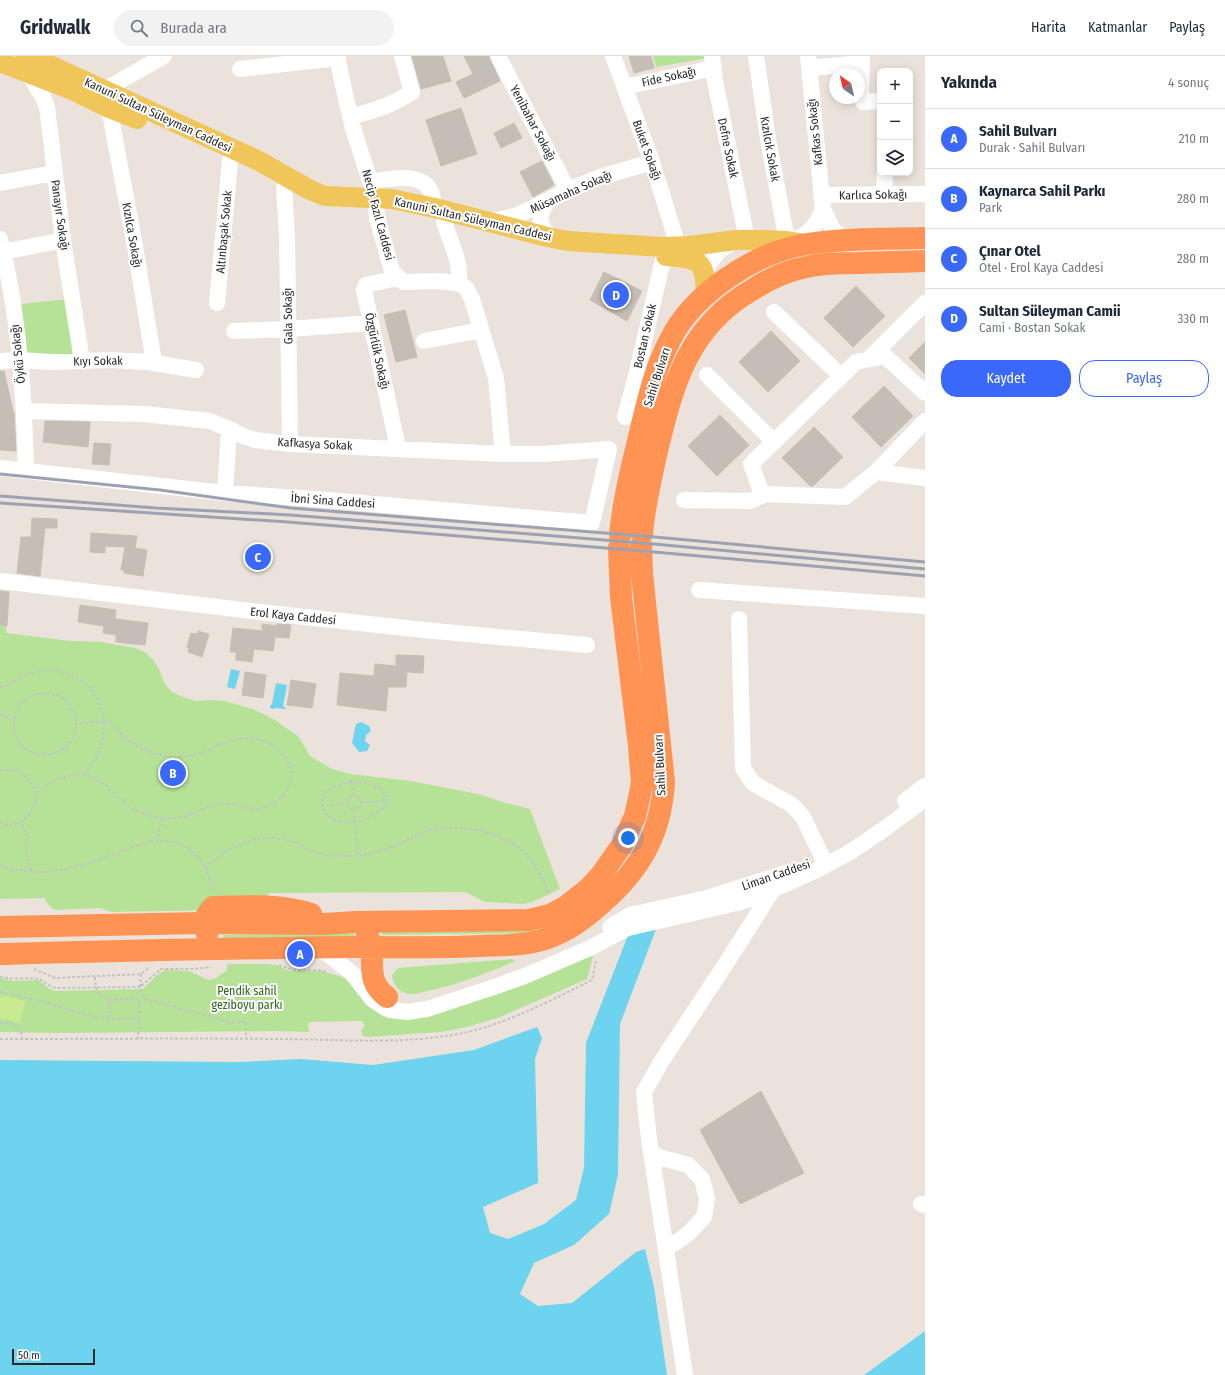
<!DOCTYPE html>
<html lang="tr">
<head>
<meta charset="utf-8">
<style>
  body { margin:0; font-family:"Fira Sans Condensed",sans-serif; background:#f2f2f3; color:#1f2937 }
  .controls { position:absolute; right:12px; top:12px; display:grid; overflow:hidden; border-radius:8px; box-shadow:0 2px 10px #0003 }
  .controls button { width:36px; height:36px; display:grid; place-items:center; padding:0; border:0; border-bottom:1px solid #e0e1e3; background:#fff; color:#1f2937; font:20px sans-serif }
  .compass { position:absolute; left:829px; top:12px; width:36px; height:36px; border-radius:50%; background:#fff; box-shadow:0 2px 10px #0003; rotate:326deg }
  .scale { position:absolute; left:12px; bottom:10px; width:83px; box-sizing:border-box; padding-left:4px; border:2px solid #292929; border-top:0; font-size:11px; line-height:14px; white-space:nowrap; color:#292929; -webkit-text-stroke:3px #fff; paint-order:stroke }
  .you { position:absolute; left:628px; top:782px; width:14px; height:14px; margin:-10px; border:3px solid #fff; border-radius:50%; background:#1a73e8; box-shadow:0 0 0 6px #1a73e833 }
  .badge { display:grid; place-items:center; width:26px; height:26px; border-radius:50%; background:#3968fa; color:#fff; font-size:13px; font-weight:700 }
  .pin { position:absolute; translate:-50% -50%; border:2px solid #fff; box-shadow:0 1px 4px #0006 }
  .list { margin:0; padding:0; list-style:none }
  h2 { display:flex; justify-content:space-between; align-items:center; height:52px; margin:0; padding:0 16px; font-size:17px }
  h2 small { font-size:13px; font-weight:400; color:#747a83 }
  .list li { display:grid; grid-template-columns:26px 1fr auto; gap:12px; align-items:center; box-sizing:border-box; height:60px; padding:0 16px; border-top:1px solid #e0e1e3 }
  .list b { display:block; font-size:15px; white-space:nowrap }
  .list p { margin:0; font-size:13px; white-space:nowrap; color:#747a83 }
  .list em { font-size:13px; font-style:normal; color:#747a83 }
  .actions { display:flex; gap:8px; padding:12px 16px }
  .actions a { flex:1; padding:9px 0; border:1px solid #3968fa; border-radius:16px; text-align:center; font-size:14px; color:#3968fa }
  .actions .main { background:#3968fa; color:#fff }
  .icon { flex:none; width:22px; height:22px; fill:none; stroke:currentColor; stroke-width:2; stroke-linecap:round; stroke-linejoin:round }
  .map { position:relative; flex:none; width:925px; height:1319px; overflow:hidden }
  header { display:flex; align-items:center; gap:24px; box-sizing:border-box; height:56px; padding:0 20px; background:#fff; border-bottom:1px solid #e0e1e3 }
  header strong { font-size:19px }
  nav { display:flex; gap:22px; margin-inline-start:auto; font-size:14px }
  .search { width:280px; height:36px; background:#f2f2f3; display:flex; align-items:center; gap:10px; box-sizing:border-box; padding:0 14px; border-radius:22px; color:#747a83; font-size:15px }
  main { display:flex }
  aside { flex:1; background:#fff }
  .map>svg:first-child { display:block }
</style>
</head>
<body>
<header>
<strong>Gridwalk</strong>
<div class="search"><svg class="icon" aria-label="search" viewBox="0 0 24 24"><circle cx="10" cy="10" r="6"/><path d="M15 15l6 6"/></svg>Burada ara</div>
<nav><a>Harita</a><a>Katmanlar</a><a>Paylaş</a></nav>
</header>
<main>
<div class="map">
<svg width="925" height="1319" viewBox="0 0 925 1319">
  <rect width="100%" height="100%" fill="#ebe3db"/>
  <!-- green -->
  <path fill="#b5e296" d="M653,0H708V2L656,11Z
    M68,243L73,298L26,303L21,248Z
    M0,565L7,566L6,577L71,585L101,586L135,592L145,596L153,604L158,611L165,628L171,635L178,639L195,645L213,644L224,645L253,653L275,664L299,681L310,700L332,713L351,718L410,725L463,735L482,739L502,746L530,753L560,833L532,846L524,848L485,846L465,836L269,837L262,847L216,854L112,856L100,852L56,854C51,852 47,848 45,842L0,843Z
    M543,872L534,876L522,877L382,879V873Z
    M346,875L352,877L357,881L223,882V880L225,879L309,878Z
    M594,897L587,923L500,961L467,971L441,976L368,981L363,980L361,975L365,970L362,965H358L309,966L308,971L310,976L277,975L58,977L0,976V922L13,925L38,924C46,927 46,934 57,935L143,933L157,919L165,914L189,915L209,924L216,922L227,914V909L229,908H267L276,909L290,915H321L336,919L346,923L361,941L382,960L388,962L402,963Z
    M512,903L515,905C487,917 457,929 427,935C422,936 417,938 412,938C400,938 393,930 392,919L398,912Z"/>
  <!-- pitch -->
  <path fill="#caea92" d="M0,939L25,945L20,967L0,962Z"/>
  <!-- water -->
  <path fill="#6dd3ee" d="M231,613L240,615L235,633L227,631Z
    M276,627L287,629L283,650L286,652L285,653L275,652L273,653L270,652V650L272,648Z
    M361,666L369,670L371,675L366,679L365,685L370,689L367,695L359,696L352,687L356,668Z
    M658,868L620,968L618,1119L609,1158L574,1189L534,1207L520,1238L538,1250L572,1247L636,1196L645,1193L654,1231L667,1319H0V1004L238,1006L301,1003L373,1009L474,994L537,971L542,982L535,1003L538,1127L483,1151L490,1177L508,1183L544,1168L576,1144L584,1112L586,987L630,874Z
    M925,1275V1319H864Z"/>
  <!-- building -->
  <path fill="#c4beb6" stroke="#c7bfb4" d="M412,0H443L451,25L421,33Z
    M464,0H489L500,25L464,42L456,26L473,18Z
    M629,0H651L654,12L634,17Z
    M461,52L477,98L441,110L426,64Z
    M514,67L522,82L501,92L494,77Z
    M542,105L554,129L533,141L520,116Z
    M604,216L642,235L627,265L590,244Z
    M856,230L885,260L853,291L824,262Z
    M405,254L417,301L396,306L384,259Z
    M771,275L800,305L768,336L739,306Z
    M925,286V318L909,302Z
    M0,315H4L13,355H14L16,395L0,394Z
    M884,330L913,360L881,391L852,361Z
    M720,359L749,389L717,420L688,390Z
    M45,365L90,366L88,391L43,386Z
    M814,371L843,401L813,430H810L782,402Z
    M94,387L111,388L109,409L92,408Z
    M32,462L57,463V472H45L40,520L17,517L21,481H31Z
    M91,477L137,480L135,492L147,494L143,520L124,517V514H121L125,491L105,490V497L90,496Z
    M0,535L9,536L7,570L0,569Z
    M80,549L116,554L115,563L148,567L145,589L116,586V579L103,577L104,570L78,566Z
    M262,568L277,570V568L291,569L289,582L275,581L273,595L254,593L252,606L236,604V596H230L233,572L262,575Z
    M198,575L209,578L202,601L188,596L189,592L187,591L191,577L197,578Z
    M396,599L424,600L423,617L407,616L406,631H388L386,655L337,649L340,617L374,620L375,608L396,610Z
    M245,616L266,619L263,642L242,639Z
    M291,624L316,628L312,652L287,649Z
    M761,1035L804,1117L740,1148L700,1074Z"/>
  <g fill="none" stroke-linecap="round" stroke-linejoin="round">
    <!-- path -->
    <path stroke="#c3c3c3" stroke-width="2" stroke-dasharray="3 2" stroke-linecap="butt" d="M0,631C4,630 8,629 12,627C17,624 21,620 27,618C65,607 99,625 104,665L109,666C116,672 123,681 131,686C150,699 176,705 198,698C224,689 235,677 264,685C277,689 287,700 290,713C292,720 290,730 286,736C282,742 277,746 270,749C249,759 238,745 217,748C205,750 199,757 189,759C181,762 171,762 162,763L157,785
      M14 668a31 31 0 1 1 62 0a31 31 0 1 1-62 0Z
      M0,659L15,664
      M0,715C20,710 31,722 37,739
      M83,718L106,729L126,749L133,753L147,759L162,763
      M349,726C362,725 377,727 385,739C386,741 387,742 387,744C386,750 379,755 375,758C333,786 294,737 349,726Z
      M352,726L353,740
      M347 747a7 7 0 1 1 14 0a7 7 0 1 1-14 0Z
      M361,747L387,744
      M321,749L347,748
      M354,754V766
      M355,766L358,799
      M0,767L11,769L21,766
      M0,810C12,813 24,815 36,816C75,817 112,797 148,786C184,779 208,801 212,836
      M205,811C233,788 260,774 296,787C302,789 306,793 312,795C323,799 336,800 348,800C363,800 387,794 401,787C406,784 411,781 417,779C450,764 505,773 529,802C538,813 544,826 550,839
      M31,815L26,796L27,781L21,766C33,756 32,754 37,740C38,738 41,735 43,733C56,720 66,721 83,718C98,704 105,685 104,665L76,668
      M279,909L293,914H319L327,916
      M34,913L55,922L141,918L150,911
      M141,918L140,931L161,913H193L211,911
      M0,921C14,924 26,921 39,923C45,925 49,931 56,932L140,931L145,943L231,966H246V983
      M95,921C96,955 117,939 139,944V963
      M0,936L28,942L99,962L109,963H139L138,983
      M109,963L110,943
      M0,966C14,969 21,967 22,983
      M0,983C92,983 184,982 276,983C340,983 409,990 472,975C514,964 554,943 592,924L596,905"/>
    <!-- minor -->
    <path stroke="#fff" stroke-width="16" d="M337,0L346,43L353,72L375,141L377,162L392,215L403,226C418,226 455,222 466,232C468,235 470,240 472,243L496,322L503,398
      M498,0L568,134
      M613,0L652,106L678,190
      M712,0L715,25L747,184
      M756,0L768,83L787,185
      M808,0L823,153L832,172L844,185
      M862,0L861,42L863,46L880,45
      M809,12L862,7
      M240,13L338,2
      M28,17L43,41L47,51L63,184L82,305
      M624,31L714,12
      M104,34L164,0
      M109,52L133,179L154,306
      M350,61C375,54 391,50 412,36L402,0
      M370,126C385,123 417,117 428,131C433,136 433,145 435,152
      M0,127L54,117
      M284,132L287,178L290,388
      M821,139L925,138
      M884,139L885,117
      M550,143C537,158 537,169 552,182
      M444,165C449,185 463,207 458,228
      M491,166L518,159L571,133L600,121L652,106
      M0,183C19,258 24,337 26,415
      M792,185C809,178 816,171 823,153
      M3,196L63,184
      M704,215L719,195L736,184
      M397,222L366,229L364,234L398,392
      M217,247L230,105
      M774,256L841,320
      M234,275L289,273L371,267
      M424,285L481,274
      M869,303L925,247
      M0,305L20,304L51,306L109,304L148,306L196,314
      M707,319L774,386
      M925,337L885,300L856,306L751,408L762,438L845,441L876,416L925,365
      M625,361L637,316L664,199
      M0,412L225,437L316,443L592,467L609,393L543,398H503L290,388L255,384L243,380L229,373L210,365L144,358L24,355
      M876,416L925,422
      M225,437L229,373
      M684,444L750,445L766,438
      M0,525L277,558L424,574L587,589
      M699,534L925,550
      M739,563L743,712L753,727L792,749L803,761L826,809
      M905,745L925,730
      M610,871L630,859L707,842L786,817
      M318,891L352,917L372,943L384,951L391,954L407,956L427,953L497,930L525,920L590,892L628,872L741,846L763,838L817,814L850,796L880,776L925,743
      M651,1097L662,1102L688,1109L702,1123L707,1143L704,1161L688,1178L666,1193
      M921,1148L925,1149
      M685,1319L649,1083L644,1036L661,1006L727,906L774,832"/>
    <!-- major -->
    <path stroke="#f0c55a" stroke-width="20" d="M26,0L52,10L259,105L310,134L325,140L392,143L435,152L547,181L568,185L663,191L689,190L736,184H760L787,185L805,188
      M0,6L72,34L109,52L137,63
      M666,200C699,203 705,203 706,238"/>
    <!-- highway -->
    <path stroke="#fe9353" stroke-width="22" d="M642,478C644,450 651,423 657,395C673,328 688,271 752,234C766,225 782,217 798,213C819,207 840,207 861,207C883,206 904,206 925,205
      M620,479C623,446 631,414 639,381C647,348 654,314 670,284C693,237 756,196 807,188C846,182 886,183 925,182
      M0,871L204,867L324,868L356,866L529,864L550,859L565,851L589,832L601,819L622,789L635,760L639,742L642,727L639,690L621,541L619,492
      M207,878C204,865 203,862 213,851C245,850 281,848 311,858
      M367,878C369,882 370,886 371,891C374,911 367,926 387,941
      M0,898C119,895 237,892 356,891C398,891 439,892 481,890C503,889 527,890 548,882C568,875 587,861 602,847C640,814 661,778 664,726L642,518L641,490"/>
    <!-- rail -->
    <path stroke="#9da2b3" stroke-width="3" d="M0,418L160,434L291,452L655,481L925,506
      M0,440L156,452L290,459L654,488L925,513
      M0,447L288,466L654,496L925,520"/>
  </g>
  <g text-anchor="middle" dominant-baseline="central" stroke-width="4" stroke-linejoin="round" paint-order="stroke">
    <!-- street labels -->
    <g font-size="12" fill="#292929" stroke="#fff">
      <text transform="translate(669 21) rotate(-12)">Fide Sokağı</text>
      <text transform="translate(158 59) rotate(25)">Kanuni Sultan Süleyman Caddesi</text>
      <text transform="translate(533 67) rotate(62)">Yenibahar Sokağı</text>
      <text transform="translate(815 76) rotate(-96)">Kafkas Sokağı</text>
      <text transform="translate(728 92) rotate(78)">Defne Sokak</text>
      <text transform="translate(770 93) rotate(80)">Kızılcık Sokak</text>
      <text transform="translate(647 94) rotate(70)">Buket Sokağı</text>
      <text transform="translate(571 136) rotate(-24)">Müsamaha Sokağı</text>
      <text transform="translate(873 139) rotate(-1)">Karlıca Sokağı</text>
      <text transform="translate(60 159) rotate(82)">Panayır Sokağı</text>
      <text transform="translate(378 159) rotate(75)">Necip Fazıl Caddesi</text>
      <text transform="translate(473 163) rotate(13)">Kanuni Sultan Süleyman Caddesi</text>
      <text transform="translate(224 176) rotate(-85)">Altınbaşak Sokak</text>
      <text transform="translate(132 179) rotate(80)">Kızılca Sokağı</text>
      <text transform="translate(288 260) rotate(-91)">Gala Sokağı</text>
      <text transform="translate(645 280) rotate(-77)">Bostan Sokak</text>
      <text transform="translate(377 295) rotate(78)">Özgürlük Sokağı</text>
      <text transform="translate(18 298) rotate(-96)">Öykü Sokağı</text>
      <text transform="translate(98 305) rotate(-1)">Kıyı Sokak</text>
      <text transform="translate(657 321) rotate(-72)">Sahil Bulvarı</text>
      <text transform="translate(315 388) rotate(3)">Kafkasya Sokak</text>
      <text transform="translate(333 445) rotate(4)">İbni Sina Caddesi</text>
      <text transform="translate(293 560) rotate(6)">Erol Kaya Caddesi</text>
      <text transform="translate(660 709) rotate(-93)">Sahil Bulvarı</text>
      <text transform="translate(776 819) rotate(-19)">Liman Caddesi</text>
    </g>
    <!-- park labels -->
    <g font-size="12" fill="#2e6619" stroke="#fff">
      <text x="247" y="935">Pendik sahil<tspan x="247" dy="14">geziboyu parkı</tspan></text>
    </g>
  </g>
</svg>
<div class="controls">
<button>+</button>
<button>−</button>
<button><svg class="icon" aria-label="layers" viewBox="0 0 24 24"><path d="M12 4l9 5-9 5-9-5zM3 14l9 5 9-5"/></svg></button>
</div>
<svg class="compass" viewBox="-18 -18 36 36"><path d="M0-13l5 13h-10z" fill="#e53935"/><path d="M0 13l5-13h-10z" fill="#747a83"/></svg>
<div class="scale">50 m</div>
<div class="you"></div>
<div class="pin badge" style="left:300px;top:898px">A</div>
<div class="pin badge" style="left:173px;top:717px">B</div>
<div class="pin badge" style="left:258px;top:501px">C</div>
<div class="pin badge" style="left:616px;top:239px">D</div>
</div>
<aside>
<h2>Yakında<small>4 sonuç</small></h2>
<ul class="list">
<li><span class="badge">A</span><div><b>Sahil Bulvarı</b><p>Durak · Sahil Bulvarı</p></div><em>210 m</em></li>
<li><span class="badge">B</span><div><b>Kaynarca Sahil Parkı</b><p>Park</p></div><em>280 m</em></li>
<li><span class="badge">C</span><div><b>Çınar Otel</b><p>Otel · Erol Kaya Caddesi</p></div><em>280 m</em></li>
<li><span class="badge">D</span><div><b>Sultan Süleyman Camii</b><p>Cami · Bostan Sokak</p></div><em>330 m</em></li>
</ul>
<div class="actions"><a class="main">Kaydet</a><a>Paylaş</a></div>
</aside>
</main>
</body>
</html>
